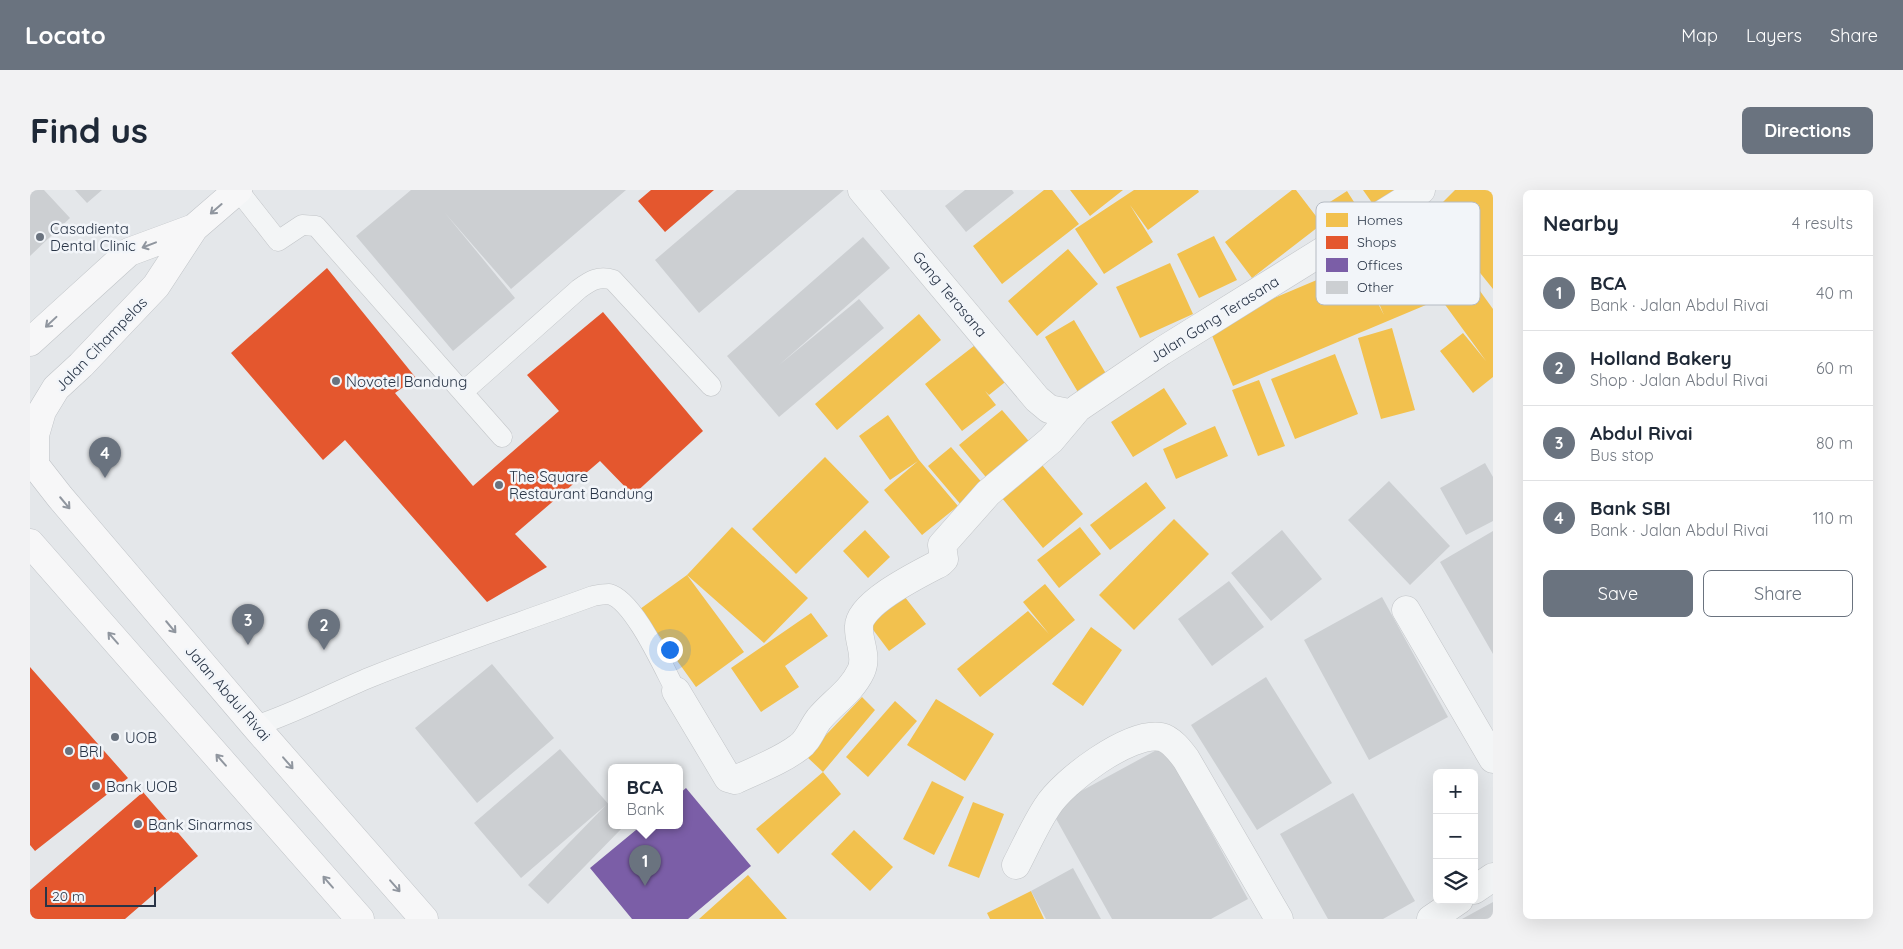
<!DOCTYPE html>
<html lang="en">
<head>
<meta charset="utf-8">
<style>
  body { margin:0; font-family:Quicksand,sans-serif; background:#f2f2f3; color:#1f2937 }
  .controls { position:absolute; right:15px; bottom:15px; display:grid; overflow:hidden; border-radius:8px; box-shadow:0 5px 20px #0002 }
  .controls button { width:45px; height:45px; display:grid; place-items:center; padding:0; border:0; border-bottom:1px solid #e0e1e3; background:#fff; color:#1f2937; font:25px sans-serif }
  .scale { position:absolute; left:15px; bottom:12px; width:111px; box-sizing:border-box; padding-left:5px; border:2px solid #283446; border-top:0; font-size:14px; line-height:18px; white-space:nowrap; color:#283446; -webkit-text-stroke:4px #f2f5f9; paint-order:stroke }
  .you { position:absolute; left:639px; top:459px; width:18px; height:18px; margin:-12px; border:4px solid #fff; border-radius:50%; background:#1a73e8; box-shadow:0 0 0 8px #1a73e833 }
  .badge { display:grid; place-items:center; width:32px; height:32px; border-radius:50%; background:#6a737f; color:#fff; font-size:16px; font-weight:700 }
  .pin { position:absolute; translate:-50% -41px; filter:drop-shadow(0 1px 2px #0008) }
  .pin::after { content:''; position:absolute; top:26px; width:18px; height:15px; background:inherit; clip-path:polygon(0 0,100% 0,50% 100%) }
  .popup { position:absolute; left:578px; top:574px; width:75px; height:65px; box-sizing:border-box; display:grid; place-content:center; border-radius:8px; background:#fff; filter:drop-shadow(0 1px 4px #0005); font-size:16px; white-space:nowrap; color:#747a83 }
  .popup b { font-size:19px; color:#1f2937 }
  .popup::after { content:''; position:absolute; left:50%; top:100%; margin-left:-10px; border:10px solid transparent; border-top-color:#fff }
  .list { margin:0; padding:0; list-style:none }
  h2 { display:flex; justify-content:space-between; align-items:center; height:65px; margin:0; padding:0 20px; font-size:21px }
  h2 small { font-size:16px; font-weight:400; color:#747a83 }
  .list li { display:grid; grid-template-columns:32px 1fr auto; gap:15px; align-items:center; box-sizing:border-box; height:75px; padding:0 20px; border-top:1px solid #e0e1e3 }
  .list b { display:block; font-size:19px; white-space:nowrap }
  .list p { margin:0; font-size:16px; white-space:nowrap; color:#747a83 }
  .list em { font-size:16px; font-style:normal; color:#747a83 }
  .actions { display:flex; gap:10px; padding:15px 20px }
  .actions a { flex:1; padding:11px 0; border:1px solid #6a737f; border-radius:8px; text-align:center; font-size:18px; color:#6a737f }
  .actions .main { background:#6a737f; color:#fff }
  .icon { flex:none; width:28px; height:28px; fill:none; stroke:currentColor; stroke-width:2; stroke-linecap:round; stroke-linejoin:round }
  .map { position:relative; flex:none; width:1463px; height:729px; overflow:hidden; border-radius:8px }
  header { display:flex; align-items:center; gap:30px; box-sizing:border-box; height:70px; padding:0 25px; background:#6a737f; color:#fff }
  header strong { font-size:24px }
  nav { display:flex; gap:28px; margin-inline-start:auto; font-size:18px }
  .intro { display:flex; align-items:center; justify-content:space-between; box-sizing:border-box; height:120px; padding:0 30px }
  h1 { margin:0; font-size:35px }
  .button { padding:12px 22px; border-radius:8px; background:#6a737f; color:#fff; font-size:18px; font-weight:700 }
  main { display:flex; gap:30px; padding:0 30px }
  aside { flex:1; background:#fff; border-radius:8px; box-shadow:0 5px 20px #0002 }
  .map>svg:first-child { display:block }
</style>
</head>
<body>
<header>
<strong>Locato</strong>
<nav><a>Map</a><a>Layers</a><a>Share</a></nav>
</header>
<div class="intro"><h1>Find us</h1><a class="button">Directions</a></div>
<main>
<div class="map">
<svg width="1463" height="729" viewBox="0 0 1463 729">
  <rect width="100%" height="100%" fill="#e4e7ea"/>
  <!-- homes -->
  <path fill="#f2c14e" d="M1014,0H1022L1049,34L972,94L943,56Z
    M1040,0H1093L1060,26Z
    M1104,0H1168L1169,2L1118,40L1100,15L1123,52L1074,84L1045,39Z
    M1262,0H1266L1292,34L1222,88L1195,52Z
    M1333,0H1368L1345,17Z
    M1425,0H1463V99L1402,23L1437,83L1463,119V187L1443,203L1410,161L1433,143L1456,171L1408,105L1435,84L1408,101L1373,40L1403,112L1203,196L1178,136L1327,73L1354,125L1326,60L1373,40L1402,23Z
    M1317,1L1333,26L1305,44L1289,19Z
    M1184,46L1207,90L1169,108L1147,64Z
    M1038,59L1068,94L1007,146L978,111Z
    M1140,73L1163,124L1110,148L1086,97Z
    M889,124L911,150L807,240L785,214Z
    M1044,130L1081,192L1052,209L1015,147Z
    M1362,138L1385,220L1351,229L1328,148Z
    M949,152L979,189L959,205L955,201L966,215L932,241L895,194Z
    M1305,164L1328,224L1265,249L1241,189Z
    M1229,190L1255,256L1228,266L1202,200Z
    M1134,198L1157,234L1103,267L1081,232Z
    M972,220L1003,256L960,292L929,255Z
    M858,225L889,270L928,316L892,345L854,300L888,271L860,290L829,246Z
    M1185,236L1198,266L1146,289L1133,259Z
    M921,257L955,296L932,316L898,276Z
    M795,267L839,312L766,384L722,339Z
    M1007,269L1053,324L1013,358L967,302Z
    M1116,292L1136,318L1080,360L1060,335Z
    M1144,329L1179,364L1104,440L1069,405Z
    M702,337L778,408L734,453L657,385L714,462L666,497L610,419L657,385Z
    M1050,337L1071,364L1029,398L1007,370Z
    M835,340L860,367L838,388L813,361Z
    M1015,394L1045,430L950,507L927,479L998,421L1019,444L993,412Z
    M871,402L896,434L859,461L835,429Z
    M781,423L798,446L755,476L769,497L731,522L701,478Z
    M1061,437L1092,460L1053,516L1022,494Z
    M832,507L845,520L793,582L776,566Z
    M906,509L964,544L935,591L877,555Z
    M865,511L887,531L838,587L816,567Z
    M793,582L811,604L748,664L726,639Z
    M902,591L934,607L904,665L873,649Z
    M943,612L974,624L949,688L918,676Z
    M824,640L863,677L840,701L801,664Z
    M718,685L757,729H669Z
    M1001,701L1014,729H960L957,723Z"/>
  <!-- shops -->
  <path fill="#e4572e" d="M621,0H684L635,42L608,11Z
    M297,78L386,188L365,203L443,296L529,221L497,185L573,122L673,241L603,305L570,271L485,344L517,377L457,412L315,250L293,270L201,163Z
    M0,477L98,588L5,661L0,655Z
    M113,602L168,666L95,729H0V700Z"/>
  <!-- offices -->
  <path fill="#7b5ea7" d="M656,598L721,676L658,729H602L560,678L612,635H649V604Z"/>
  <!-- building -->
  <path fill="#cccfd2" d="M0,0H14L40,28L0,66Z
    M45,0H72L57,13Z
    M381,0H596L481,99L415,23L485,108L423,161L326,46Z
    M707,0H814L669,123L625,70Z
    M935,0H982L984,3L936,42L915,16Z
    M833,47L860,78L749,175L829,109L854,138L749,227L697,166Z
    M1455,273L1463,287V331L1436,345L1410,298Z
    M1359,291L1420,356L1380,395L1318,330Z
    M1252,340L1292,389L1241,431L1201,383Z
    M1463,341V464L1410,372Z
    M1199,391L1234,437L1182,476L1148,429Z
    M1352,407L1418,527L1339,570L1274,450Z
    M462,474L524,548L447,613L385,538Z
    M1236,487L1302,593L1227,640L1161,535Z
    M1134,556L1218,709L1181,729H1082L1020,618Z
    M530,559L581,617V635H595L518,714L498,695L576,615L491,688L444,633Z
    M1323,603L1385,711L1353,729H1298L1250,644Z
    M1043,678L1071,729H1016L1001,701Z
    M1463,712V729H1432Z"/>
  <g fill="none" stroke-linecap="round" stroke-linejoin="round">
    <defs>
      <path id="service" d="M208,0L248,51L272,35L286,36L472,247
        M433,202L549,99C560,91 569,85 583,90L681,196
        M225,536C265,523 302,503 341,487C414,458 489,433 563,406C568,405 574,404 579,404C604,410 634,479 646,501"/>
      <path id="minor" d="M832,0L1007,209L1019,219L1043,224
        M1376,420L1463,569
        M646,501L698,588L705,590C726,580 751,571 769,557C778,551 782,538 789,529C803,512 821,502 831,481C838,466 828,452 829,436C829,413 891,383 910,373L914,369L912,355L958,303L1021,250L1048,218L1132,161L1391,0
        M986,675C996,656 1005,635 1017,617C1033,591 1100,541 1131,547C1141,549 1150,561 1156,569L1249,729
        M1444,700L1463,687
        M1401,729L1429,710"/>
      <path id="primary" d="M0,152L99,62L164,38
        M5,275L30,307L225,536L394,729
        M5,275V245L12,221L26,198L51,175L126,96L164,38L208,0
        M0,353L330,729"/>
    </defs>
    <!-- service casing -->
    <use href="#service" stroke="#c2c5c8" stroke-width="21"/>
    <!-- minor casing -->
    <use href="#minor" stroke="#c2c5c8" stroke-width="29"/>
    <!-- primary casing -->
    <use href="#primary" stroke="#c0c4c8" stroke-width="29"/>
    <!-- service -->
    <use href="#service" stroke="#f3f5f6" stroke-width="20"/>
    <!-- minor -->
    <use href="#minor" stroke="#f3f5f6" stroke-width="28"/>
    <!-- primary -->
    <use href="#primary" stroke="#f7f7f8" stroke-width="28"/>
  </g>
  <!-- one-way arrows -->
  <defs><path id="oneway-shaft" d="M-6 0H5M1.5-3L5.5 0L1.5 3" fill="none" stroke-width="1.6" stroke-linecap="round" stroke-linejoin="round" transform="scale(1.25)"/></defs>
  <g stroke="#90969f">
    <use href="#oneway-shaft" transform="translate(186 19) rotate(139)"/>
    <use href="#oneway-shaft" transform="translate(119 55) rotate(159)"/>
    <use href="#oneway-shaft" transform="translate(21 132) rotate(137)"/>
    <use href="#oneway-shaft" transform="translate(35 313) rotate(50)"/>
    <use href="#oneway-shaft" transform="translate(141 437) rotate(50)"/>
    <use href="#oneway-shaft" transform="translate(83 448) rotate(-131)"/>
    <use href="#oneway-shaft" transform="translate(191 570) rotate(-131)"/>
    <use href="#oneway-shaft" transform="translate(258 573) rotate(49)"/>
    <use href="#oneway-shaft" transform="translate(298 692) rotate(-131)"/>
    <use href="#oneway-shaft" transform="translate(365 696) rotate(49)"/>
  </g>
  <!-- markers -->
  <g fill="#6a737f" stroke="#f2f5f9" stroke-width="2">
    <circle cx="10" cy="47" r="5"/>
    <circle cx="306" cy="191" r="5"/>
    <circle cx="469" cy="295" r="5"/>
    <circle cx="85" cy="547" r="5"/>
    <circle cx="39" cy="561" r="5"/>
    <circle cx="66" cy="596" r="5"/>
    <circle cx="108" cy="634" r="5"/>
  </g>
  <g text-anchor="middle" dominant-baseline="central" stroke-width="5" stroke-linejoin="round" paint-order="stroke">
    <!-- poi labels -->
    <g font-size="15" fill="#283446" stroke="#f2f5f9" text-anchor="start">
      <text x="20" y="38">Casadienta<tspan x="20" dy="17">Dental Clinic</tspan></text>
      <text x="316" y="191">Novotel Bandung</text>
      <text x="479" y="286">The Square<tspan x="479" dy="17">Restaurant Bandung</tspan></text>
      <text x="95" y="547">UOB</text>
      <text x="49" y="561">BRI</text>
      <text x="76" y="596">Bank UOB</text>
      <text x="118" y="634">Bank Sinarmas</text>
    </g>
    <!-- street labels -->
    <g font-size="15" fill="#283446" stroke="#f2f5f9">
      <text transform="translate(920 104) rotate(50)">Gang Terasana</text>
      <text transform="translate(1184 129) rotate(-32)">Jalan Gang Terasana</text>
      <text transform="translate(71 154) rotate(-46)">Jalan Cihampelas</text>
      <text transform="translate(198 503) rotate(49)">Jalan Abdul Rivai</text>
    </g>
  </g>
  <!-- legend -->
  <rect x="1286" y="12" width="164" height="103" rx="8" fill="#f2f5f9" stroke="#b5bbc3" stroke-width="1"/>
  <rect x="1296" y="23" width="22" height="14" fill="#f2c14e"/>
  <rect x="1296" y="46" width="22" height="13" fill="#e4572e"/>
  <rect x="1296" y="68" width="22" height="14" fill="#7b5ea7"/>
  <rect x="1296" y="91" width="22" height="13" fill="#cccfd2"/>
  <g font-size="14" fill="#283446">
    <text x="1327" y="35">Homes</text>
    <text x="1327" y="57">Shops</text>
    <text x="1327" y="80">Offices</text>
    <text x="1327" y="102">Other</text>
  </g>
</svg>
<div class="controls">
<button>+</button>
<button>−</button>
<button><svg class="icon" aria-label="layers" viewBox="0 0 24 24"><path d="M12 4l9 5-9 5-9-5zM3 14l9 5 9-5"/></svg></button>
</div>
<div class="scale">20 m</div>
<div class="you"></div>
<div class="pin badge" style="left:615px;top:696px">1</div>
<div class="popup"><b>BCA</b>Bank</div>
<div class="pin badge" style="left:294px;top:460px">2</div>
<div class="pin badge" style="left:218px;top:455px">3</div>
<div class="pin badge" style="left:75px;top:288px">4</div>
</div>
<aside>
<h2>Nearby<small>4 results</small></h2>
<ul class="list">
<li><span class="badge">1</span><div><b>BCA</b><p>Bank · Jalan Abdul Rivai</p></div><em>40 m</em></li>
<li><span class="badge">2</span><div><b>Holland Bakery</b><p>Shop · Jalan Abdul Rivai</p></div><em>60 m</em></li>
<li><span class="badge">3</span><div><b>Abdul Rivai</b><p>Bus stop</p></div><em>80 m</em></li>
<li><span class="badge">4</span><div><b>Bank SBI</b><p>Bank · Jalan Abdul Rivai</p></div><em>110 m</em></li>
</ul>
<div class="actions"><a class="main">Save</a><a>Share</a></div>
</aside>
</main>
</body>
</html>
